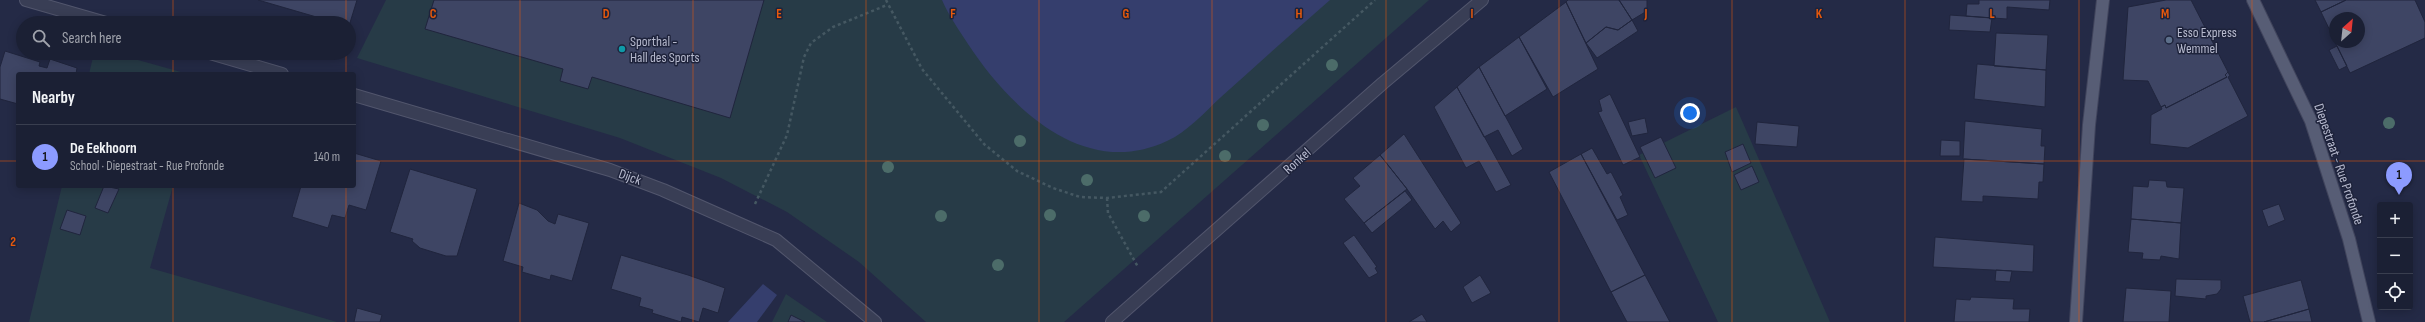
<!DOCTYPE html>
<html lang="en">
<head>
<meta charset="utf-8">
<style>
  body { margin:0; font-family:"Sofia Sans Condensed",sans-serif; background:#282d40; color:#f1f3f6 }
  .controls { position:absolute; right:12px; bottom:12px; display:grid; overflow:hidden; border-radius:4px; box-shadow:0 2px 10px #0003 }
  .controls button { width:36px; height:36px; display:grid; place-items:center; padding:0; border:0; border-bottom:1px solid #393e4f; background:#1b2034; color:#f1f3f6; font:20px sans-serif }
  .compass { position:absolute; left:2329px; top:12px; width:36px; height:36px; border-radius:50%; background:#1b2034; box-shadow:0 2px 10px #0003; rotate:27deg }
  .you { position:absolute; left:1690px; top:113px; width:14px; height:14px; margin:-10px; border:3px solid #fff; border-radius:50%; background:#1a73e8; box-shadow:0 0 0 6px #1a73e833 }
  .badge { display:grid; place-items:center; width:26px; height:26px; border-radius:50%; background:#8c9bff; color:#111; font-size:13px; font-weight:700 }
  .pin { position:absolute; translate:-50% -33px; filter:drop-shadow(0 1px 2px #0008) }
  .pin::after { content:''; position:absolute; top:21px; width:14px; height:12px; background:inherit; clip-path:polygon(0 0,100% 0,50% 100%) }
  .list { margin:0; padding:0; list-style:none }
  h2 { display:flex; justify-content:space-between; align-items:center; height:52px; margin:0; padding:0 16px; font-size:17px }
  h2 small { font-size:13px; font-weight:400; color:#a0a3ac }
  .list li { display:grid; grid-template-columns:26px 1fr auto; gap:12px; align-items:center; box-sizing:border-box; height:64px; padding:0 16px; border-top:1px solid #393e4f }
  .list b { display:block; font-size:15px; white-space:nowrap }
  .list p { margin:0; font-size:13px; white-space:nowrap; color:#a0a3ac }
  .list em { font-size:13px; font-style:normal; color:#a0a3ac }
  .icon { flex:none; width:22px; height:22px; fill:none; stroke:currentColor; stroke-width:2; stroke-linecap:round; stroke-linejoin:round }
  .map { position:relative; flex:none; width:2425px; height:322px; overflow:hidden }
  .search { position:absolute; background:#1b2034; box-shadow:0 2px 10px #0003; left:16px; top:16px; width:340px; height:44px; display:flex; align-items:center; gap:10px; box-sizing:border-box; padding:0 14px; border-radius:22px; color:#a0a3ac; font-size:15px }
  .panel { position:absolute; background:#1b2034; box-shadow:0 2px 10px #0003; left:16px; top:72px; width:340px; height:116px; border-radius:4px }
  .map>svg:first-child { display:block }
</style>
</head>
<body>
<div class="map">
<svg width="2425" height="322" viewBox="0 0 2425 322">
  <rect width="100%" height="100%" fill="#242a46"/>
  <!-- green -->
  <path fill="#273b47" d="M386,0H1429L1064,322H926L859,262L787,212L721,178L620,138L357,58Z
    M94,53H113L188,74H89Z
    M1736,107L1830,322H1718L1639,155Z
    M62,186H173L150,268L337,322H29Z
    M786,294L827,322H772Z"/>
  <!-- water -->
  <path fill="#353e6d" d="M942,0H1330C1293,32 1257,65 1221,97C1205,112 1187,132 1167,141C1084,180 1010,108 968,44C959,30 949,16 942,0Z
    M763,284L777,295L757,322H728Z"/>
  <!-- building -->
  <path fill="#3e4564" stroke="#20253d" d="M258,0H357L349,26V23H337Z
    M434,0H764L730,118L592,77L588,89L560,81L563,69L425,29Z
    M1568,0H1619L1632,20L1618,30L1606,27L1586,43L1566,2Z
    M1619,0H1647V11L1632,20Z
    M1979,0H2050L2049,10L2007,7V19L1966,16L1967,4H1979Z
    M2166,0H2191L2228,72L2225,75L2227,77L2166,108L2165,105L2161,107L2148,81L2123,80L2128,7Z
    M2315,0H2346L2321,12Z
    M2346,0H2415L2425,22V38L2350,73L2335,42H2359V18H2335V41L2321,12Z
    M1566,2L1598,69L1553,97L1519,37Z
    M1950,15L1992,18L1990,32L1949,30Z
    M1632,20L1638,31L1597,58L1586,43L1606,27L1618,30Z
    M1996,33L2048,35L2046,70L1994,66Z
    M1519,37L1547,89L1505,116L1479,67Z
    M2337,46L2347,66L2339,70L2329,50Z
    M5,51L40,62L39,66L47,68L50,59L77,68L76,74H18V104L0,99V67Z
    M1977,64L2046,70L2045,107L1974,99Z
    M1479,67L1523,149L1512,156L1498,130L1484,137L1457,87Z
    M2228,72L2230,76L2228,77L2248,116L2188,148L2150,144L2151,115L2162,109L2161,107L2165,105L2166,108L2227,77L2225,75Z
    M1457,87L1511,185L1496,192L1479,161L1466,168L1434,107Z
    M1610,94L1640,157L1623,165L1598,112L1602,111L1599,100Z
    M1645,118L1648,133L1632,136L1628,122Z
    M1965,121L2042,129L2041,146H2045L2044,164L1963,159Z
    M1757,122L1799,126L1797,147L1755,144Z
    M1404,134L1461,223L1451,232L1443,221L1435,229L1407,189L1380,155Z
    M1661,137L1676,168L1655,178L1640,147Z
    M1941,140L1960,141V156H1940Z
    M1743,144L1751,163L1732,172L1725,152Z
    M1592,148L1607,174L1611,172L1623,195L1620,197L1628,215L1617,220L1581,154Z
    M354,153L381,161L366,210L349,205L345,218L332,215L328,228L292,217L301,186H354Z
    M1581,154L1645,275L1611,292L1549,172Z
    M1380,155L1407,189L1364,223L1344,199L1360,186L1353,178Z
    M1964,159L2044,164L2043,182H2039L2038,199L1983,196V202L1961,201Z
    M1752,166L1759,182L1741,190L1734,175Z
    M410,169L477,189L457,256H446L420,248L412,241L413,239L390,232Z
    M2149,180L2166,181L2167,187L2184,188L2181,223L2131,219L2133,186L2148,187Z
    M104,186L119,189L108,213L95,208Z
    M1405,191L1412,200L1372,233L1364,223Z
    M519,203L537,210L548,221L555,224L558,214L589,223L572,281L551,275L550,280L522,272L523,267L503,261Z
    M2279,204L2285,220L2268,227L2262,210Z
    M67,210L86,216L80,235L60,229Z
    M2131,219L2181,223L2179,259L2161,256L2160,260L2142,259L2143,253L2128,252Z
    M1354,235L1377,267L1375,268L1378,273L1369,278L1343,243Z
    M1935,237L2034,245L2033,272L1933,267Z
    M621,255L688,275L725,288L718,313L703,308L699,322L682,317L681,322L652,313L653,310L639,306L641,298L611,289Z
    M1996,270L2012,271L2010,282L1995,281Z
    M1480,275L1491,293L1472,303L1463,287Z
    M1645,275L1670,322H1627L1611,292Z
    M2176,279L2221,280V289L2217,294L2206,296V299L2175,296Z
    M2301,280L2309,309L2264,322H2250L2243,296Z
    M2126,288L2171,291L2169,322H2123Z
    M1971,297L2014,299L2013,309H2030L2029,322H1954L1956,299L1970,300Z
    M357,308L382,315L380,322H354Z
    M2309,309L2312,322H2264Z
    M1422,314L1427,322H1409Z
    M791,315L805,322H788Z"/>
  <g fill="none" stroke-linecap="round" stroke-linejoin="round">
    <defs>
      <path id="minor" d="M26,0L106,23
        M210,53L282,74
        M354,95L610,170L663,190L776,240L875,322
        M1112,322L1383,83L1482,0"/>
      <path id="major" d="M2253,0L2311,121L2349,239L2369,322
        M2076,322L2089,125L2103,0"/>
    </defs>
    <!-- minor casing -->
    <use href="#minor" stroke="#52566d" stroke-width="14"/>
    <!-- major casing -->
    <use href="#major" stroke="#40445c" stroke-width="14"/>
    <!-- path -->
    <path stroke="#455862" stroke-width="2.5" stroke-dasharray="3 3" stroke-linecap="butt" d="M886,0L922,69L984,144L1017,171L1053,188L1080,197L1107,198L1161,192L1375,0
      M1107,198L1108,213L1138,267
      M755,204L787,135L804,57L811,43L833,27L887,5"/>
    <!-- minor -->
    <use href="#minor" stroke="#393e55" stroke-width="12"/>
    <!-- major -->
    <use href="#major" stroke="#575d75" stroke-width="12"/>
  </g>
  <!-- trees -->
  <g fill="#4c6c69">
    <circle cx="1332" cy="65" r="6"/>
    <circle cx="2389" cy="123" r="6"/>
    <circle cx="1263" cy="125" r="6"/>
    <circle cx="1020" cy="141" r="6"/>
    <circle cx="1225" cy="156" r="6"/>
    <circle cx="888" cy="167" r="6"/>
    <circle cx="1087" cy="180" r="6"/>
    <circle cx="1050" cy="215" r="6"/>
    <circle cx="941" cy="216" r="6"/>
    <circle cx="1144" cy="216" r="6"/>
    <circle cx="998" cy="265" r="6"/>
  </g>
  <!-- grid -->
  <path fill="none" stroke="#e8590c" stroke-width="1" stroke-opacity="0.55" d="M173,0V23M346,0V23M520,0V322M693,0V322M866,0V322M1039,0V322M1212,0V322M1386,0V322M1559,0V322M1732,0V322M1905,0V322M2079,0V322M2252,0V322M173,53V74M346,53V74M0,161H18M354,161H2425M173,186V322M346,186V322"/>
  <!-- markers -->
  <circle fill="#5c6f8a" stroke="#1e233b" stroke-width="1.5" cx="2169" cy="40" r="4"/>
  <circle fill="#0f9aa8" stroke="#1e233b" stroke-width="1.5" cx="622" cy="49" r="4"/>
  <g text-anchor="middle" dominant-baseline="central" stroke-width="3" stroke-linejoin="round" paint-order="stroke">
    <!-- poi labels -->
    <g font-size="14" fill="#b7bace" stroke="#1e233b" text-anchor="start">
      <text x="2177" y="32">Esso Express<tspan x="2177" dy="16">Wemmel</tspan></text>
      <text x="630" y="41">Sporthal -<tspan x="630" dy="16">Hall des Sports</tspan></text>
    </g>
    <!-- street labels -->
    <g font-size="14" fill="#b7bace" stroke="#1e233b">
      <text transform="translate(1297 161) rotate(-42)">Ronkel</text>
      <text transform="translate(2339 164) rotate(71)">Diepestraat - Rue Profonde</text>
      <text transform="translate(630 177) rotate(20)">Dijck</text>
    </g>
  </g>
  <g font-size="13" text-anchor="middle" font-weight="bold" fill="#e8590c" stroke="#1e233b" stroke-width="3" stroke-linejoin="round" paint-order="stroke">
    <text x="433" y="18">C</text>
    <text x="606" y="18">D</text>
    <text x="779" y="18">E</text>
    <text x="953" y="18">F</text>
    <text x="1126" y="18">G</text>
    <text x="1299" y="18">H</text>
    <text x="1472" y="18">I</text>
    <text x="1646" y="18">J</text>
    <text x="1819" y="18">K</text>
    <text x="1992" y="18">L</text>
    <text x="2165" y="18">M</text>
    <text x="13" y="246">2</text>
  </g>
</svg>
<div class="controls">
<button>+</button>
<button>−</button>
<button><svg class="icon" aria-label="locate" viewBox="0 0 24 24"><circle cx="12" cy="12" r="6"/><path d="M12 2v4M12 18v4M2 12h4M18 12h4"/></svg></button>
</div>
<svg class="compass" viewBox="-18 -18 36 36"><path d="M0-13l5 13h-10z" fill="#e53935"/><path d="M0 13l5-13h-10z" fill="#a0a3ac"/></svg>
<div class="you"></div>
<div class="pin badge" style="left:2399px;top:195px">1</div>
<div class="search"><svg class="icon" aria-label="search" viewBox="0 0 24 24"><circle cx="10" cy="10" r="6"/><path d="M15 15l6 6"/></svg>Search here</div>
<section class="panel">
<h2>Nearby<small></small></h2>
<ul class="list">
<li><span class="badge">1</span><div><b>De Eekhoorn</b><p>School · Diepestraat - Rue Profonde</p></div><em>140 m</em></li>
</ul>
</section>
</div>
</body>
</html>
